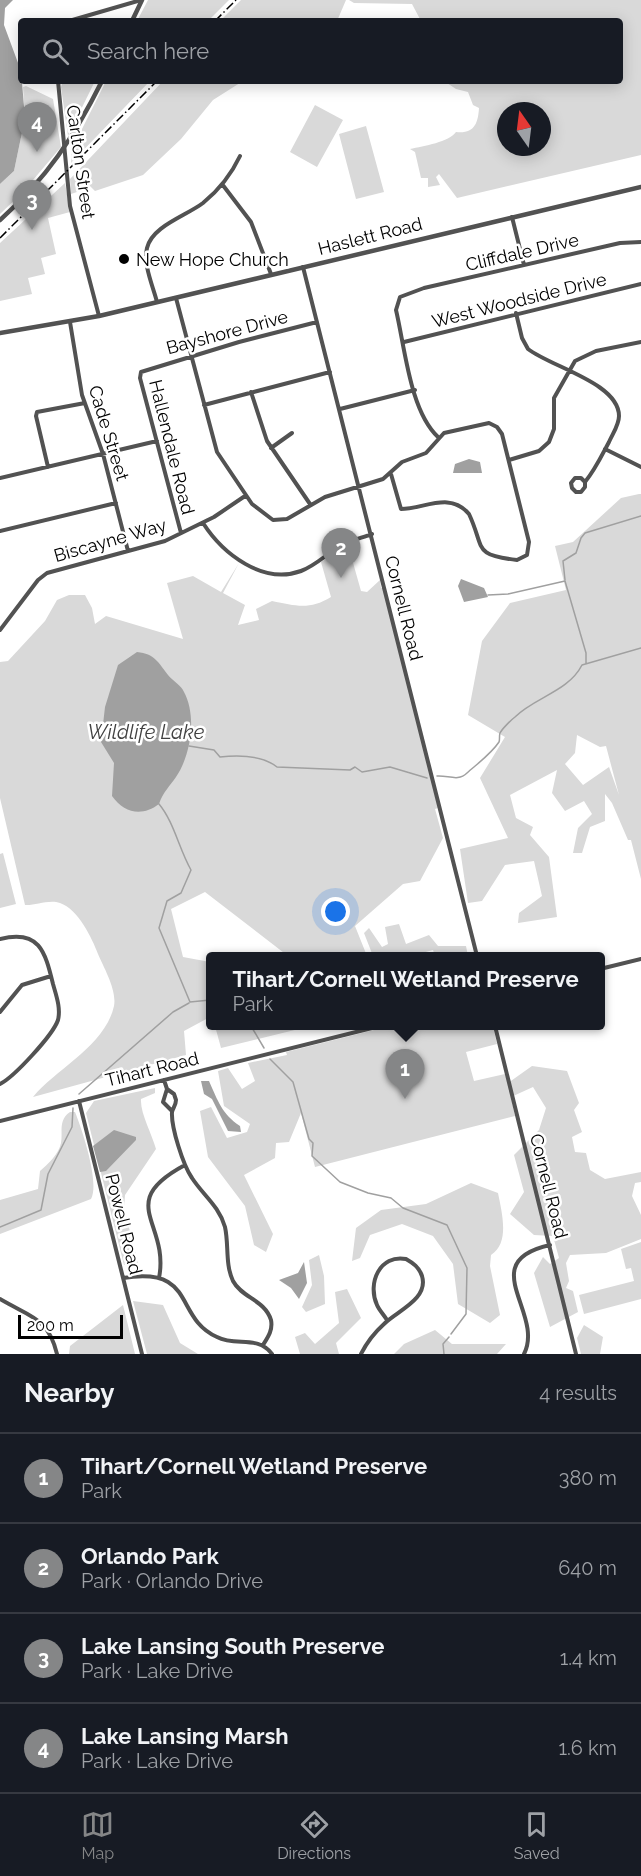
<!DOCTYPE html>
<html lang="en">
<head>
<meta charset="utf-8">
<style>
  body { margin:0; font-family:Raleway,sans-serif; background:#20242c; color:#f1f3f6 }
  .compass { position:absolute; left:497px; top:102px; width:54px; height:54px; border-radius:50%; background:#171b24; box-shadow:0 3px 15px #0003; rotate:346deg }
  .scale { position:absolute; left:18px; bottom:15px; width:105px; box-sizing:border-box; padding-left:6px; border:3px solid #000; border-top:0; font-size:16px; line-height:21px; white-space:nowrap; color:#000; -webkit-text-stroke:4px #fff; paint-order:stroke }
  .you { position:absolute; left:336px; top:912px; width:21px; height:21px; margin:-15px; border:4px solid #fff; border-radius:50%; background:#1a73e8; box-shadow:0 0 0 9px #1a73e833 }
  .badge { display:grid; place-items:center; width:39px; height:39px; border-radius:50%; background:#858687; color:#fff; font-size:20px; font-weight:700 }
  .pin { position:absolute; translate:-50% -50px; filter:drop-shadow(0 2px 3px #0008) }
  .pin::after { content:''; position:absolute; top:32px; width:21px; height:18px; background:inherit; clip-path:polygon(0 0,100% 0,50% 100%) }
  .popup { position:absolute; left:206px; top:952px; width:399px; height:78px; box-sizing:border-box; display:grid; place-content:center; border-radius:6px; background:#171b24; filter:drop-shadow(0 2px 4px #0005); font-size:20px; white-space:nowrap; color:#9ea1a6 }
  .popup b { font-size:22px; color:#f1f3f6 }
  .popup::after { content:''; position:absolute; left:50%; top:100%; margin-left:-12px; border:12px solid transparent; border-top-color:#171b24 }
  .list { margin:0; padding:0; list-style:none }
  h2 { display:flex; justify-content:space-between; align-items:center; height:78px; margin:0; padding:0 24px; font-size:26px }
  h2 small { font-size:20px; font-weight:400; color:#9ea1a6 }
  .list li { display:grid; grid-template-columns:39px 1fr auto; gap:18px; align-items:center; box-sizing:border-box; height:90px; padding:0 24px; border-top:2px solid #363941 }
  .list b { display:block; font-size:22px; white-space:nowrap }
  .list p { margin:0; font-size:20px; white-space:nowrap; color:#9ea1a6 }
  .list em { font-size:20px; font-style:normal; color:#9ea1a6 }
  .icon { flex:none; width:33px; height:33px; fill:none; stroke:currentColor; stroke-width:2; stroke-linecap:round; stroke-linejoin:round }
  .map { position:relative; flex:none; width:641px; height:1354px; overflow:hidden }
  .search { position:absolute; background:#171b24; box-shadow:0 3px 15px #0003; left:18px; right:18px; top:18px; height:66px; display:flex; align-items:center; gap:15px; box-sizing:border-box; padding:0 21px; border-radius:6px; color:#9ea1a6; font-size:22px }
  .sheet { height:438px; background:#171b24 }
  nav { display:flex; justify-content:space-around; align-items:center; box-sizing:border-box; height:84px; border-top:2px solid #363941; background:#171b24; font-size:16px; color:#9ea1a6 }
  nav a { display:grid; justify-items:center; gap:3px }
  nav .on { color:#858687 }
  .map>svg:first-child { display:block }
</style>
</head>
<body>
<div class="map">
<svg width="641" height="1354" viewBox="0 0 641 1354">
  <rect width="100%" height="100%" fill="#fff"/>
  <!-- green -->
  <path fill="#d9d9d9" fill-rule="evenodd" d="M148,0H229L208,21H137Z
    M241,0H346L337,21H220Z
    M349,0H641V155L457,198L439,174L436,177L440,185L428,187V178H421L415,152L410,149C424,146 449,142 456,132C474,134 478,124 479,108L473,105L468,92L456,89L444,81H620V21H421L412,4L354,3ZM506,111H542V147H506Z
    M63,81H95L68,136L61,87Z
    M106,81H150L71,163L72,149Z
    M163,81H243L213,100L181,139L143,175L95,191L89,185V188L71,194L70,179Z
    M26,86L53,99L61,147L22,193L0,214V184L14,171L25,118L23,87Z
    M315,105L343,120L317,167L290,152Z
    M366,126L384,192L356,199L339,134Z
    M65,183L70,212L48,218L56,254L41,258L45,274L28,278L32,294L0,301V243Z
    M639,494H641V879L631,840H628L612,803L605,794V821L590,827L582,853H573L578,828L592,814L584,801L565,811L552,793L557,770L510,795L516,818L533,827L530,835L549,857L557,917L518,923L519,913L542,896L534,861L505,865L482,901L468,903L460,849L508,838L480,778L505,737L468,715L482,641L510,603L566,590L555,546L573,542L621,498ZM577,735L600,747L606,746L619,795L609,767L583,785L565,764L575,753Z
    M348,545L361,591L367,592L380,580L381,588H384L438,808L435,809L443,838L420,881L403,884L355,926L367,956H288L205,892L171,909L183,957L210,962V1017L184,1031L186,1055L33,1097C57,1068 105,1046 114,1006C117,990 104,968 98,954C92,938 78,909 60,903C49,899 34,906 25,905L0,798V662L8,661L45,621L57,600L69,595H85L92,608L95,624L106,616L183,639L167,583L193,576L221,592L239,563L223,593L245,605L238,625L259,620L256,609L272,601C296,606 310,610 331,597L321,562Z
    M3,853L16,904L0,908V854Z
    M399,924L406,944L429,935L438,946H466L468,956H435L433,950L411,956H373L364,933L369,928L382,947L388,944L385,927Z
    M215,1026H311L221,1048Z
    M390,1026H493L497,1044L466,1052L474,1081L505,1074L508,1083L532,1066L567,1071L579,1103L574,1110L582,1132L572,1137L575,1152L586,1153L590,1170L605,1179L641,1172V1182L635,1183L632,1196L641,1215V1239L606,1253L570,1255L566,1263L569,1281L566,1288L573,1291L578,1312L550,1327L534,1273L543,1257L550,1264L559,1258L553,1236L534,1235L510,1214L524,1192L514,1155L539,1130L546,1108L533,1087L511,1097L515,1116L315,1167L301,1113L289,1142L276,1143L275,1158L244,1175L273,1234L266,1252L254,1245L245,1206L208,1157L200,1111L211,1107L227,1138L247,1132L250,1124L224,1106L218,1071L228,1068L242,1089L255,1081L248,1063L287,1055L286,1052Z
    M155,1088V1093L141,1099C140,1113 152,1134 156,1149L125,1195L124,1208L138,1263L124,1265L86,1113L94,1101Z
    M70,1112H75C82,1129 100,1183 91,1199L0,1234V1200L38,1189L40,1171C48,1164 59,1154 61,1143C63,1132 58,1120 70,1112Z
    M471,1183L498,1193C502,1213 510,1243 491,1255L490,1266L500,1315L490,1323L458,1304L453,1264L433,1236L402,1224L370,1235L360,1258L352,1261L356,1228L381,1210L426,1204Z
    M641,1242V1299L584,1314L579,1295L634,1281L631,1268L626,1269L621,1249Z
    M319,1255L324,1276L325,1304L306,1312L302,1307L312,1285L309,1260Z
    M347,1289L361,1318L336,1343L339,1354H300L295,1337L305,1333L315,1344L339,1323L335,1292Z
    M133,1301L163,1305L180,1343L198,1354H147Z
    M123,1305L135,1354H69L70,1346Z
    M584,1325L603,1337L600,1354H581L577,1338Z
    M435,1330L452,1344H506L497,1354H394L404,1344Z"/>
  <!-- water -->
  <path fill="#a0a0a0" d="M0,0H13L5,8L4,25L21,71L25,118L14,171L0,184Z
    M469,459L480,462L482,473H453L455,464Z
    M461,579L484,588L488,597L464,602L458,586Z
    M137,652C155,654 158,662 168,675C173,681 181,685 184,692C197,716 191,755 176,777C170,786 163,792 159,804C142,817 124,813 112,796L114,763L101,742L105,707L118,665Z
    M201,1081H209C218,1101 222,1114 240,1126L241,1132L228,1131L212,1099L204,1094Z
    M114,1130L136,1137V1140L106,1171L100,1172L93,1146Z
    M304,1262L307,1283L299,1299L291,1288L279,1280L298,1273Z"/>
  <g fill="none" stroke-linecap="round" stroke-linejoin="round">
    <!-- stream -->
    <path stroke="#a0a0a0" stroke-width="1.5" d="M565,580L563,561L576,553L581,538L585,533L641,516
      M488,595L508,594L565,581L586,653V663
      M189,746L214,750L220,757C239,755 262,755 277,767L350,770L355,767L362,772L390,767L427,778
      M437,776C448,775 458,782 467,773C477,764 491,754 499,742C500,740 499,736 500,733C502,729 511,720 515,717C535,697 568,692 582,665L641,648
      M159,804C174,822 179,849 191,870L181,893L167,901L159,928L190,1002L210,1000
      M251,1026L264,1048
      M270,1059L293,1082L309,1139L313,1143L312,1156L340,1182L368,1193L391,1198L403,1208L447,1225L467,1268L466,1314L451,1334
      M79,1094L173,1012L189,1003
      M0,1227L41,1210L48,1174L72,1127L73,1108
      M444,1354L443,1344L449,1337"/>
    <!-- minor -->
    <path stroke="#525252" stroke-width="4" d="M69,21L141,0
      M58,81L70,206L99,316
      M222,184L251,222L271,274
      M512,217L524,265
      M303,267L477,956
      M176,298L217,452L252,504L273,520L287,519L325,497L383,479L402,462L426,453L444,433L489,423L497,427L502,434L529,542L527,555L517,560C472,555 485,548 469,514C450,491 424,509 401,509L391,474
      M157,302C153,286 143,265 147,248C152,226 186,216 203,203C219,190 231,175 240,156
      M516,313L522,338L528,349C551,367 619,383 619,416C619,425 613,433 609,442C602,455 595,470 585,482L581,478H575L571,483L572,488L576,492H581L585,487V482
      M70,322L82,395L103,454L128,551
      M404,342L641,284
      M251,392L267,441L310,504
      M204,405L330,372
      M340,409L415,390
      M438,437C410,411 405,348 396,310L400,297L424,288L620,243L641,242
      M271,448L292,433
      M605,449L641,467
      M509,460L539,451L549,442L554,429V398L575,361L596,351L641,342
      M48,467L36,416L37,412L85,403
      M0,478L157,441
      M203,523C223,554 263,585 301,571C317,565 327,553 341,546C351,540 362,538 372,534
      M0,531L116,503
      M181,533L140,378L141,372L239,342L317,322
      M0,630L38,580L47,573L165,541L214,517L245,496
      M0,939C39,929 45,951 53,984C56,995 61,1008 58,1020C53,1035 14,1077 0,1084
      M600,969L641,959
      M0,1012L22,985L51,976
      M495,1026L576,1354
      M164,1080L167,1089L163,1102L172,1111
      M167,1089L174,1094L176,1100C176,1105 173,1108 172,1112C171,1127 183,1165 192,1178C203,1195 219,1206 225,1227C229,1245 225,1264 233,1281C242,1298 265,1300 271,1320C273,1330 268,1337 263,1345
      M79,1101L142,1354
      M0,1121L380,1026
      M123,1278C197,1266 173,1317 217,1337C236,1347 258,1335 272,1354
      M159,1278C170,1222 114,1203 185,1165
      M0,1299C30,1317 48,1317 57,1354
      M361,1354C367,1342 374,1333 384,1324C397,1311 429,1299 422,1276C419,1267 413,1263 406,1259C380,1254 367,1283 377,1305C379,1310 384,1315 387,1320
      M524,1354C545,1313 474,1262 550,1245"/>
    <!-- tertiary -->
    <path stroke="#525252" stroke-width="4.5" d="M132,21L142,0
      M0,220C47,178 74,137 102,81
      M0,333L99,316L641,187"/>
    <!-- rail -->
    <path stroke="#000" stroke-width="1.5" stroke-dasharray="9 3 1.5 3" stroke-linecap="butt" d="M215,21L236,0
      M0,238L157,81"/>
  </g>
  <!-- markers -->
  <circle fill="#000" stroke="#fff" stroke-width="2" cx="124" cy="259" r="6"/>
  <g text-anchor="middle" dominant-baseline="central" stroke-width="5" stroke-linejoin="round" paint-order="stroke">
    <!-- street labels -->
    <g font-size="18" fill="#000" stroke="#fff">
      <text transform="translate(81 162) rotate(82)">Carlton Street</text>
      <text transform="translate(370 236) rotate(-14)">Haslett Road</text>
      <text transform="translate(522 252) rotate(-13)">Cliffdale Drive</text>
      <text transform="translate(519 300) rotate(-14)">West Woodside Drive</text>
      <text transform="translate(227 332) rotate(-15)">Bayshore Drive</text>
      <text transform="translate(109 433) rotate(73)">Cade Street</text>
      <text transform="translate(172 447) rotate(76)">Hallendale Road</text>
      <text transform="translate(110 540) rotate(-16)">Biscayne Way</text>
      <text transform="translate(404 608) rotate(76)">Cornell Road</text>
      <text transform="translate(152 1069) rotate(-14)">Tihart Road</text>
      <text transform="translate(549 1186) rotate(76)">Cornell Road</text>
      <text transform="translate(124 1224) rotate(76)">Powell Road</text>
    </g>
    <!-- poi labels -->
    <g font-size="18" fill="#000" stroke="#fff" text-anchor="start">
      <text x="136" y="259">New Hope Church</text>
    </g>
    <!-- water labels -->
    <g font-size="20" font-style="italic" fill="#414141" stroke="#fff">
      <text x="146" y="732">Wildlife Lake</text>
    </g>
  </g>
</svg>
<svg class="compass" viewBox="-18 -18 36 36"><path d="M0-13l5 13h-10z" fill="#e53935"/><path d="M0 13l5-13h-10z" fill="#9ea1a6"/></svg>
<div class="scale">200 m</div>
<div class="you"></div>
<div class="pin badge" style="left:405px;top:1099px">1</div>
<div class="popup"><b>Tihart/Cornell Wetland Preserve</b>Park</div>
<div class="pin badge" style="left:341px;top:578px">2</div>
<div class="pin badge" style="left:32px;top:230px">3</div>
<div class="pin badge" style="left:37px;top:152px">4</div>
<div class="search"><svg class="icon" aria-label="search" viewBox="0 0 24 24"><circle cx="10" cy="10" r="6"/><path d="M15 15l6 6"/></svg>Search here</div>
</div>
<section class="sheet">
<h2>Nearby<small>4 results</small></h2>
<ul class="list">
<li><span class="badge">1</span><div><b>Tihart/Cornell Wetland Preserve</b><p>Park</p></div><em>380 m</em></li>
<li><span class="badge">2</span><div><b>Orlando Park</b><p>Park · Orlando Drive</p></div><em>640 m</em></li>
<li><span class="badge">3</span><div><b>Lake Lansing South Preserve</b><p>Park · Lake Drive</p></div><em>1.4 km</em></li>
<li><span class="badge">4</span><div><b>Lake Lansing Marsh</b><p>Park · Lake Drive</p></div><em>1.6 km</em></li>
</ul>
</section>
<nav>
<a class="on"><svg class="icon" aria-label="map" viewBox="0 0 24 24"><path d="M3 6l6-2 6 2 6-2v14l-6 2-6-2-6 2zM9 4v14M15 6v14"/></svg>Map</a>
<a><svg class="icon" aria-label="directions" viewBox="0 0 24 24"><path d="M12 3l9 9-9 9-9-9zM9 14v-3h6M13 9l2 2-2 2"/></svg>Directions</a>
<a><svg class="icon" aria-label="saved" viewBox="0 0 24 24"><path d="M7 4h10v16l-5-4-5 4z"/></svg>Saved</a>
</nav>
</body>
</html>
